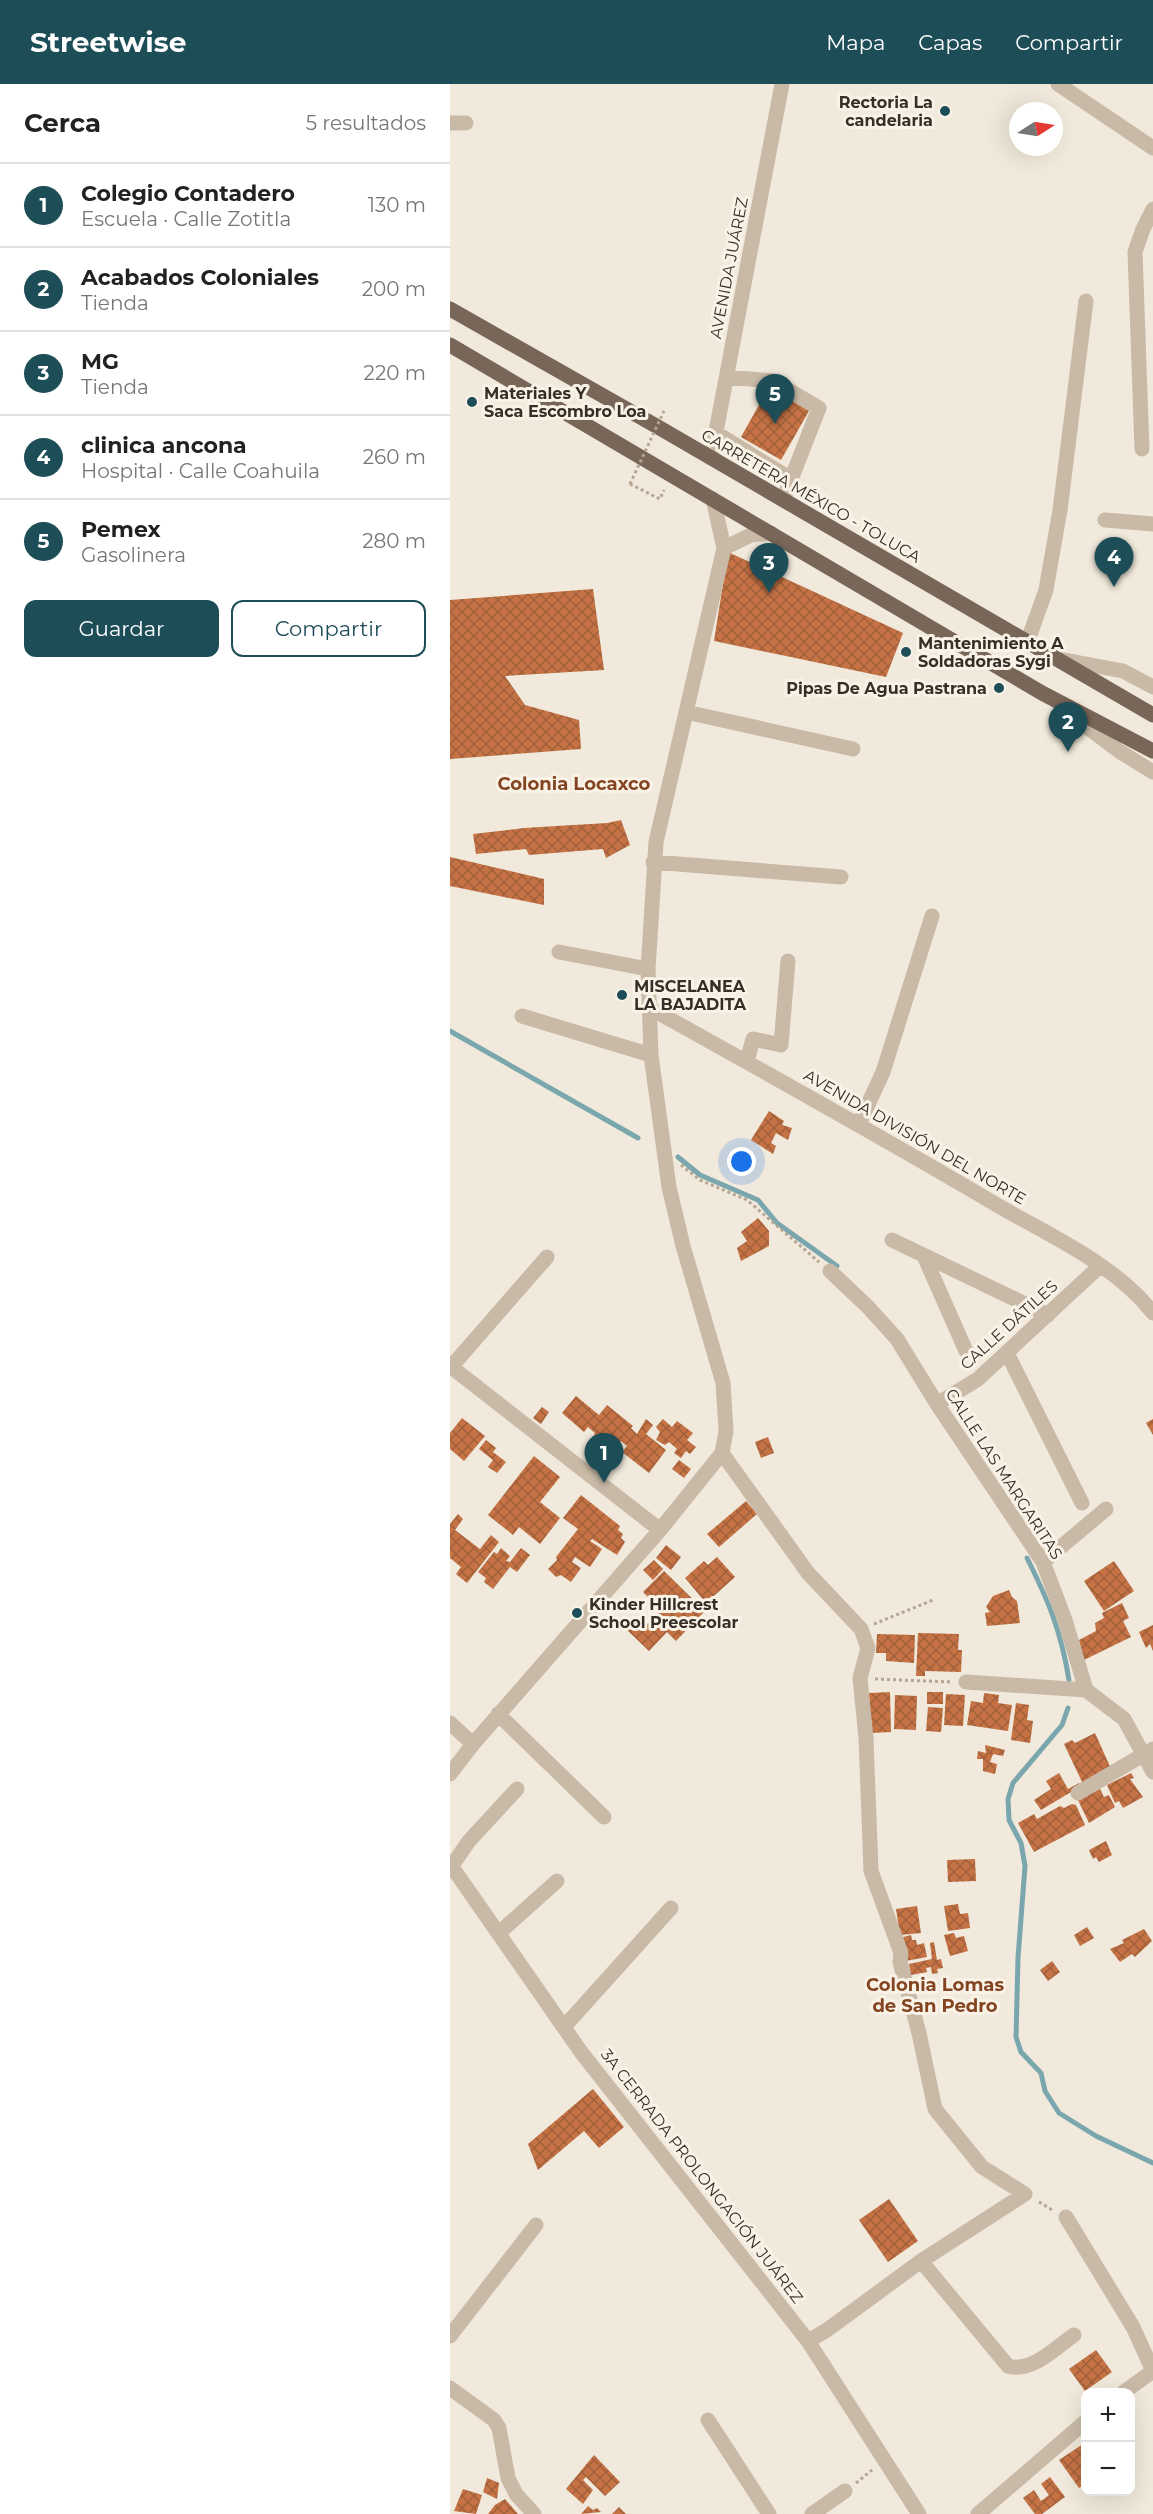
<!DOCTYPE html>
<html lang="es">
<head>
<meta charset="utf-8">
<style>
  body { margin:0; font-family:Montserrat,sans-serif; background:#f2f2f2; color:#222 }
  .controls { position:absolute; right:18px; bottom:18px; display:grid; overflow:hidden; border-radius:12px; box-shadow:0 6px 24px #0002 }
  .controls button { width:54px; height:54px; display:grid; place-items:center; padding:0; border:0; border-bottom:2px solid #e0e0e0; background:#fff; color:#222; font:30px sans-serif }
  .compass { position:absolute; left:559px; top:18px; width:54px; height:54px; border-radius:50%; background:#fff; box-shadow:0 6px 24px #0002; rotate:78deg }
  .you { position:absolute; left:292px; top:1078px; width:21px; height:21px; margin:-15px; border:4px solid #fff; border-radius:50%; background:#1a73e8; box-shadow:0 0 0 9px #1a73e833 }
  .badge { display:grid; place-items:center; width:39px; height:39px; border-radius:50%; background:#1d4d57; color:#fff; font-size:20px; font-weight:700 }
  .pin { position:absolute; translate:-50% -50px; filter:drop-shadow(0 2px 3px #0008) }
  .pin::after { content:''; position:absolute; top:32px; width:21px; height:18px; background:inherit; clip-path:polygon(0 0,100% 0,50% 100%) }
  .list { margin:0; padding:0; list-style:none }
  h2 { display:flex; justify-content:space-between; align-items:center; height:78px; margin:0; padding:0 24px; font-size:26px }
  h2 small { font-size:20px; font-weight:400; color:#767676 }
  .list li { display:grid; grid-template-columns:39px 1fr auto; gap:18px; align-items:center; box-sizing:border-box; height:84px; padding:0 24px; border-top:2px solid #e0e0e0 }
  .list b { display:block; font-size:22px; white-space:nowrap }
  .list p { margin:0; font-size:20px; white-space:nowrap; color:#767676 }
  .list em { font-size:20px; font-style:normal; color:#767676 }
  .actions { display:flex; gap:12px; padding:18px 24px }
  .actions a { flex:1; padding:14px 0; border:2px solid #1d4d57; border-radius:12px; text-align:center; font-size:21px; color:#1d4d57 }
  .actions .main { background:#1d4d57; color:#fff }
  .map { position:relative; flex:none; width:703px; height:2430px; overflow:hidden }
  header { display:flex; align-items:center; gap:36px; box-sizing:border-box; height:84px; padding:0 30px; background:#1d4d57; color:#fff }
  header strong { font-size:28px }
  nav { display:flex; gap:33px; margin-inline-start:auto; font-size:21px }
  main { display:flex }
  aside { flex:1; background:#fff }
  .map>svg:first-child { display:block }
</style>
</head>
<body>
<header>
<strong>Streetwise</strong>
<nav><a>Mapa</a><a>Capas</a><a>Compartir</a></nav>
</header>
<main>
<aside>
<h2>Cerca<small>5 resultados</small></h2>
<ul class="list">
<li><span class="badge">1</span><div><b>Colegio Contadero</b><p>Escuela · Calle Zotitla</p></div><em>130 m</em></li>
<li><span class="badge">2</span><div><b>Acabados Coloniales</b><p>Tienda</p></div><em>200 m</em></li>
<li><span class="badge">3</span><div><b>MG</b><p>Tienda</p></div><em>220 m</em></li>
<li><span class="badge">4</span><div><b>clinica ancona</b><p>Hospital · Calle Coahuila</p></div><em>260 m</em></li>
<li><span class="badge">5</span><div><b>Pemex</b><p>Gasolinera</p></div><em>280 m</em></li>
</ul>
<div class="actions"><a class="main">Guardar</a><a>Compartir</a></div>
</aside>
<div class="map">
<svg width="703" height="2430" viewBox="0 0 703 2430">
  <defs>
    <pattern id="building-cross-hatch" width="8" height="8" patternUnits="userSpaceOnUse" patternTransform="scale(1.5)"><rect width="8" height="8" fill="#c57345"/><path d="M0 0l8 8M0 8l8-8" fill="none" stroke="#a15f3a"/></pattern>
  </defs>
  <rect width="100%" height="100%" fill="#f1e9db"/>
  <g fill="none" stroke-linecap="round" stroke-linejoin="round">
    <!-- stream -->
    <path stroke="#7aa6ae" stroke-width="5" d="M0,947L188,1054
      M228,1073L250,1091L308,1116L327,1139L387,1182
      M577,1474C599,1518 611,1547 619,1596
      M618,1624L612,1641L563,1699L558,1715L559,1736L571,1759L575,1782L568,1874L566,1953L571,1968L591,1989L595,2007L609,2029L646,2052L703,2079"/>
  </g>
  <!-- building -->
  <path fill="url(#building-cross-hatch)" d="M319,303L359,327L331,376L291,353Z
    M278,468L453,549L436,593L264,557Z
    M143,505L154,586L55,592L75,621L129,636L131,665L0,675V516Z
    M171,736L180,761L156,774L153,765L79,771L76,765L26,770L23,750L74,744L157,739Z
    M0,773L94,795V821L0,802Z
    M319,1027L334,1037L332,1041L342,1044L338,1056L326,1049L321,1059L326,1062L323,1070L301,1056Z
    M308,1134L319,1147V1162L291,1177L287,1164L297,1157L291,1148Z
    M126,1312L149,1331L157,1321L183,1342L181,1344L187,1350L196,1335L203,1341L196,1350L216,1366L199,1389L172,1368L177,1362L171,1357L163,1366L156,1360L152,1364L142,1356L145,1349L138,1343L134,1348L112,1329Z
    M92,1323L99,1328L91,1340L83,1334Z
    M12,1334L35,1352L14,1377L0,1365V1349Z
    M213,1335L222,1343L227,1337L243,1349L237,1356L246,1363L240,1370L236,1367L231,1374L224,1369L227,1365L219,1358L215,1361L206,1356L210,1348L206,1343Z
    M703,1335V1351L696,1339Z
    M318,1353L324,1369L311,1374L305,1358Z
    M36,1356L46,1364L43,1368L56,1378L47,1389L38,1383L43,1376L29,1365Z
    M84,1372L110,1393L90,1418L110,1434L90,1460L69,1443L63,1451L38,1431Z
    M229,1376L241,1385L234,1394L222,1385Z
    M131,1411L170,1442L168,1446L173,1450L171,1454L175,1458L167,1471L142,1455L140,1457L152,1465L140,1483L125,1473L122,1478L131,1484L121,1498L111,1491L106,1493L98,1485L107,1476L106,1473L128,1445L113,1434Z
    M296,1417L307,1430L269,1463L257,1450Z
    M8,1430L13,1435L5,1446L30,1465L41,1451L49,1458L17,1499L6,1490L11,1483L0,1474V1440Z
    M216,1461L231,1473L221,1486L206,1474Z
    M51,1464L60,1472L56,1477L60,1478L71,1464L80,1471L67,1488L60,1483L43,1505L34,1498L36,1494L28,1488L44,1468L47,1470Z
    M267,1473L285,1493L256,1519L235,1494L254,1477L258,1481Z
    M204,1476L213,1485L203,1496L193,1486Z
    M664,1477L684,1507L654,1527L634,1497Z
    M214,1487L255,1527L226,1557L217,1548L199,1567L177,1546L189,1533L197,1540L211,1526L193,1508Z
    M559,1506L562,1513L567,1517L570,1539L537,1542L535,1529L540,1528L536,1523L543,1512Z
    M672,1519L679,1534L673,1537L681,1553L634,1576L629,1556L646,1547L645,1539L654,1534L652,1529Z
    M703,1541V1567L700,1560L696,1564L689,1548Z
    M468,1549L509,1550L508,1566H512L511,1588L475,1587V1592H466Z
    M427,1550L465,1551L464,1579L436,1577V1569H426Z
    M440,1608L441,1648L420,1649L419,1609Z
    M477,1608H493V1620H477Z
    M534,1609L549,1611L548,1619L562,1621L558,1647L517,1641L521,1617L533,1619Z
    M496,1610L515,1611L513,1642L494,1641Z
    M445,1611L467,1612L466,1646L444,1645Z
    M566,1619L579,1621L577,1636L583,1637L580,1659L561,1656Z
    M478,1623L493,1624L491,1648L476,1647Z
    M645,1649L662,1687L633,1700L614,1660L622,1656L625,1659Z
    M535,1661L555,1666L553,1672L543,1670L540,1678L547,1680L545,1690L533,1687V1675H527L528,1667L536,1669Z
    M609,1689L618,1705L629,1699L631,1702L591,1726L584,1716L601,1705L596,1697Z
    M681,1689L684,1694L680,1695L693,1713L673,1724L669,1717L665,1719L657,1701Z
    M650,1705L654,1713L659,1711L665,1723L639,1739L628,1716Z
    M622,1720L626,1721L635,1741L584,1768L568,1739L584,1730L587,1735L610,1722L614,1724Z
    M656,1757L662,1771L649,1778L646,1773L643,1775L639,1766Z
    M525,1775L526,1797L498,1798L497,1776Z
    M508,1820L510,1830L518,1829L520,1844L498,1847L494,1822Z
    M467,1822L471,1849L450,1851L446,1825Z
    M637,1843L644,1854L630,1862L624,1851Z
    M694,1845L702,1857L685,1873L682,1870L670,1878L660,1865L674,1859L672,1856Z
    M504,1849L506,1854L514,1852L518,1867L500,1872L494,1851Z
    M461,1851L462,1856H466L467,1861L474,1859L477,1873L450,1878L446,1855Z
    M484,1858L487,1876L491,1875L493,1884L487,1885L488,1889L482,1890L481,1883L476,1884L477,1888L461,1891L459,1880L482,1875L480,1859Z
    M602,1877L610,1888L598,1897L590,1886Z
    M143,2005L174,2043L149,2064L134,2047L88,2086L78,2060Z
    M439,2115L468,2157L438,2178L409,2136Z
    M646,2266L662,2288L635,2307L619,2285Z
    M633,2360L636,2364V2399L629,2404L609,2376Z
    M144,2371L170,2398L155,2412L136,2393L133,2396L143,2406L133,2420L116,2405Z
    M600,2393L615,2413L592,2430H585L573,2414L584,2406L591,2417L599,2411L591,2400Z
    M37,2394L49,2399L47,2415L33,2408Z
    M13,2405L32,2411L26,2430L4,2427Z
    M55,2415L68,2430H38L45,2421Z
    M138,2422L143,2426L147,2424L151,2428L131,2430Z
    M169,2423L176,2430H162Z"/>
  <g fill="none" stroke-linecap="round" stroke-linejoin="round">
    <!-- path -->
    <path stroke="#b5a591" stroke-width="3" stroke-dasharray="3 3" stroke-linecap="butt" d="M180,400L210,415L214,406
      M231,1081L250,1096L297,1116L369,1178
      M424,1540L483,1516
      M425,1595L502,1598
      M589,2118L604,2127
      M406,2399L422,2386"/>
    <!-- minor -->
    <path stroke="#c9baa7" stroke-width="15" d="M608,0L703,64
      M0,39H16
      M277,293L323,297L369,324L333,416
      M266,349L341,395
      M692,365L685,168L693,145L703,125
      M261,374L332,0
      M655,436L703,440
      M274,464L301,451L321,449
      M577,559L596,506L610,426L636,217
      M609,575L673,587L703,603
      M614,626L669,667L703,688
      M236,628L403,665
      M203,778L391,793
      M109,868L198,885
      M198,923C315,988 432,1053 547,1121C600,1152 665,1180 703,1229
      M72,932L201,971
      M297,977L303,955L331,961L338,877
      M409,1040L433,988L482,832
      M442,1156L598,1231
      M474,1172L516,1267
      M380,1187L418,1223L447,1255L487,1320L593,1478L615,1536L636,1606L674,1635L703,1688
      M557,1269L632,1419
      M0,1282L210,1446
      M1,1283L97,1173
      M487,1320L528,1295L650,1182
      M272,1369L358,1489L411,1545L418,1564L410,1594L416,1654L421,1787L451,1869L450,1878L469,1949L485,2025L532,2083L575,2110L471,2177L377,2246L358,2257
      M593,1478L656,1425
      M516,1598L636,1606
      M48,1630L154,1733
      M0,1639L23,1660
      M0,1690L23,1660L210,1446L272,1369L276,1347L273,1299L233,1162L219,1103L201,971L198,885L206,758L274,464L263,415
      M628,1709L703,1665
      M0,1780L131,1968L358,2257L469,2430
      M1,1783L19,1757L67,1705
      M49,1849L107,1797
      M114,1943L221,1824
      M616,2133L683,2243L703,2287
      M471,2177L558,2282C582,2289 605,2264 624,2251
      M0,2252L86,2141
      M0,2304L44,2336L49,2344L58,2394L66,2410L84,2430
      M674,2308L703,2287
      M258,2336L319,2430
      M362,2430L395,2407
      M528,2430L636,2337"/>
    <!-- major -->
    <path stroke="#786658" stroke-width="15" d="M0,225L208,343L703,631
      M0,261L592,609L703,667"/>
    <!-- path-bridge -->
    <path stroke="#b5a591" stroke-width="3" stroke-dasharray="3 3" stroke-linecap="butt" d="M180,400L214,327"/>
  </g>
  <!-- markers -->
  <g fill="#1d4d57" stroke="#f9f3e7" stroke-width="2">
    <circle cx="495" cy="27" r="6"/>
    <circle cx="22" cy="318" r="6"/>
    <circle cx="456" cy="568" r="6"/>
    <circle cx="549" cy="604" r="6"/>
    <circle cx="172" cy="911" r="6"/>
    <circle cx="127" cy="1529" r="6"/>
  </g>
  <g text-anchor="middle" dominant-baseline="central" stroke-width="6" stroke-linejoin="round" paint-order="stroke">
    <!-- poi labels -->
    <g font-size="16" font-weight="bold" fill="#362e27" stroke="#f9f3e7" text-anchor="start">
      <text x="483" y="18" text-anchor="end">Rectoria La<tspan x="483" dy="18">candelaria</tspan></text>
      <text x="34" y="309">Materiales Y<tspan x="34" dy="18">Saca Escombro Loa</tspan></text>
      <text x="468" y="559">Mantenimiento A<tspan x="468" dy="18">Soldadoras Sygi</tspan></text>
      <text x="537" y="604" text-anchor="end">Pipas De Agua Pastrana</text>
      <text x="184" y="902">MISCELANEA<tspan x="184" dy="18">LA BAJADITA</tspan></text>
      <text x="139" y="1520">Kinder Hillcrest<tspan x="139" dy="18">School Preescolar</tspan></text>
    </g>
    <!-- street labels -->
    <g font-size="16" fill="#362e27" stroke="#f9f3e7">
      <text transform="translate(279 184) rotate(-79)">AVENIDA JUÁREZ</text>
      <text transform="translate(361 412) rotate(30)">CARRETERA MÉXICO - TOLUCA</text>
      <text transform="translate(465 1053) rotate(30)">AVENIDA DIVISIÓN DEL NORTE</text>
      <text transform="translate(559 1241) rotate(-42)">CALLE DÁTILES</text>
      <text transform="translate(554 1390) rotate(57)">CALLE LAS MARGARITAS</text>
      <text transform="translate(252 2092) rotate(52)">3A CERRADA PROLONGACIÓN JUÁREZ</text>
    </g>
    <!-- neighbourhood labels -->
    <g font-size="18" font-weight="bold" fill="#844421" stroke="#f9f3e7">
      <text x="124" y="700">Colonia Locaxco</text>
      <text x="485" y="1901">Colonia Lomas<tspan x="485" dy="21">de San Pedro</tspan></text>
    </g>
  </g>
</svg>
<div class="controls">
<button>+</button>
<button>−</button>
</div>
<svg class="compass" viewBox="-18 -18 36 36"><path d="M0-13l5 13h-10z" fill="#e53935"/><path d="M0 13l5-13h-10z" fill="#767676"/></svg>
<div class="you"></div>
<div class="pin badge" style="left:154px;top:1399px">1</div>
<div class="pin badge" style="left:618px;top:668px">2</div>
<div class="pin badge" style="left:319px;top:509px">3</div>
<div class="pin badge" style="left:664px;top:503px">4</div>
<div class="pin badge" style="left:325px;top:340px">5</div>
</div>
</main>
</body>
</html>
